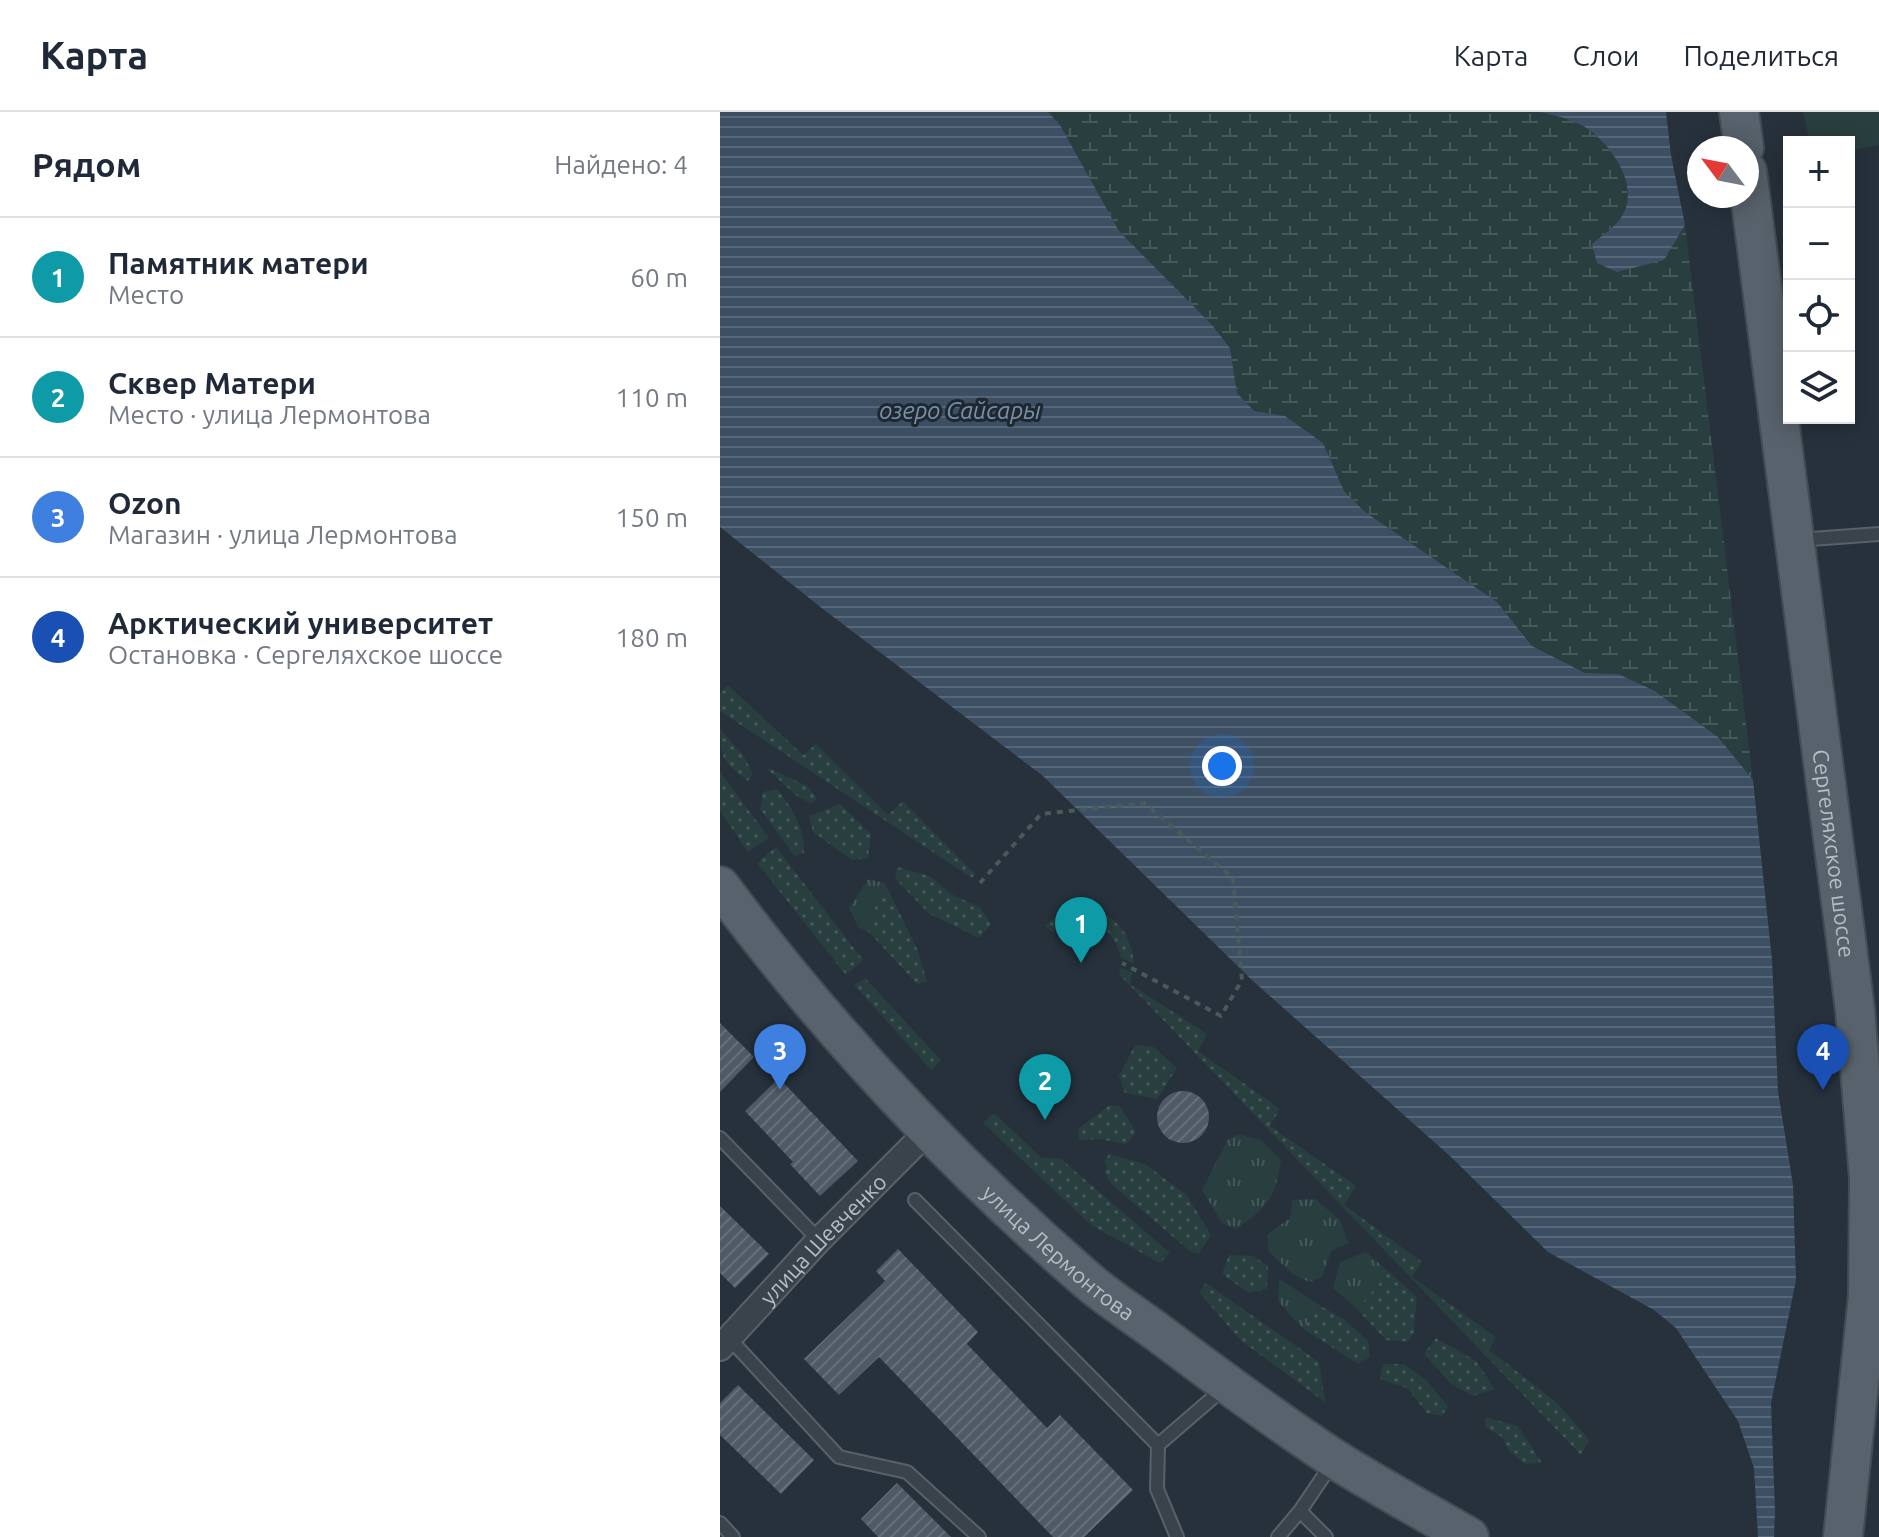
<!DOCTYPE html>
<html lang="ru">
<head>
<meta charset="utf-8">
<style>
  body { margin:0; font-family:Ubuntu,sans-serif; background:#f6f6f7; color:#1f2937 }
  .controls { position:absolute; right:24px; top:24px; display:grid; overflow:hidden; border-radius:0px; box-shadow:0 4px 20px #0003 }
  .controls button { width:72px; height:72px; display:grid; place-items:center; padding:0; border:0; border-bottom:2px solid #e0e1e3; background:#fff; color:#1f2937; font:40px sans-serif }
  .compass { position:absolute; left:967px; top:24px; width:72px; height:72px; border-radius:50%; background:#fff; box-shadow:0 4px 20px #0003; rotate:302deg }
  .you { position:absolute; left:502px; top:654px; width:28px; height:28px; margin:-20px; border:6px solid #fff; border-radius:50%; background:#1a73e8; box-shadow:0 0 0 12px #1a73e833 }
  .badge { display:grid; place-items:center; width:52px; height:52px; border-radius:50%; background:#2563eb; color:#fff; font-size:26px; font-weight:700 }
  .pin { position:absolute; translate:-50% -66px; filter:drop-shadow(0 2px 4px #0008) }
  .pin::after { content:''; position:absolute; top:42px; width:28px; height:24px; background:inherit; clip-path:polygon(0 0,100% 0,50% 100%) }
  .list { margin:0; padding:0; list-style:none }
  h2 { display:flex; justify-content:space-between; align-items:center; height:104px; margin:0; padding:0 32px; font-size:34px }
  h2 small { font-size:26px; font-weight:400; color:#747a83 }
  .list li { display:grid; grid-template-columns:52px 1fr auto; gap:24px; align-items:center; box-sizing:border-box; height:120px; padding:0 32px; border-top:2px solid #e0e1e3 }
  .list b { display:block; font-size:30px; white-space:nowrap }
  .list p { margin:0; font-size:26px; white-space:nowrap; color:#747a83 }
  .list em { font-size:26px; font-style:normal; color:#747a83 }
  .icon { flex:none; width:44px; height:44px; fill:none; stroke:currentColor; stroke-width:2; stroke-linecap:round; stroke-linejoin:round }
  .map { position:relative; flex:none; width:1159px; height:1425px; overflow:hidden }
  header { display:flex; align-items:center; gap:48px; box-sizing:border-box; height:112px; padding:0 40px; background:#fff; border-bottom:2px solid #e0e1e3 }
  header strong { font-size:38px }
  nav { display:flex; gap:44px; margin-inline-start:auto; font-size:28px }
  main { display:flex }
  aside { flex:1; background:#fff }
  .map>svg:first-child { display:block }
</style>
</head>
<body>
<header>
<strong>Карта</strong>
<nav><a>Карта</a><a>Слои</a><a>Поделиться</a></nav>
</header>
<main>
<aside>
<h2>Рядом<small>Найдено: 4</small></h2>
<ul class="list">
<li><span class="badge" style="background:#0f9aa8">1</span><div><b>Памятник матери</b><p>Место</p></div><em>60 m</em></li>
<li><span class="badge" style="background:#0f9aa8">2</span><div><b>Сквер Матери</b><p>Место · улица Лермонтова</p></div><em>110 m</em></li>
<li><span class="badge" style="background:#3f7fe0">3</span><div><b>Ozon</b><p>Магазин · улица Лермонтова</p></div><em>150 m</em></li>
<li><span class="badge" style="background:#1a4fb4">4</span><div><b>Арктический университет</b><p>Остановка · Сергеляхское шоссе</p></div><em>180 m</em></li>
</ul>
</aside>
<div class="map">
<svg width="1159" height="1425" viewBox="0 0 1159 1425">
  <defs>
    <pattern id="grass-dots" width="8" height="8" patternUnits="userSpaceOnUse" patternTransform="scale(2)"><rect width="8" height="8" fill="#293e3e"/><path d="M2 2h.1M6 6h.1" fill="none" stroke="#465858" stroke-width="1.8" stroke-linecap="round"/></pattern>
    <pattern id="wetland-marsh" width="20" height="14" patternUnits="userSpaceOnUse" patternTransform="scale(2)"><rect width="20" height="14" fill="#293e3e"/><path d="M1 5h8M5 5V1M11 12h8M15 12V8" fill="none" stroke="#465858"/></pattern>
    <pattern id="park-tufts" width="24" height="20" patternUnits="userSpaceOnUse" patternTransform="scale(2)"><rect width="24" height="20" fill="#293e3e"/><path d="M3 7l-1-3M5 7V3M7 7l1-3M15 17l-1-3M17 17v-4M19 17l1-3" fill="none" stroke="#465858"/></pattern>
    <pattern id="water-rules" width="6" height="5" patternUnits="userSpaceOnUse" patternTransform="scale(2)"><rect width="6" height="5" fill="#3d5063"/><path d="M0 2.5h6" fill="none" stroke="#576778"/></pattern>
    <pattern id="building-hatch" width="6" height="6" patternUnits="userSpaceOnUse" patternTransform="scale(2)"><rect width="6" height="6" fill="#505a66"/><path d="M-1 1l2-2M0 6l6-6M5 7l2-2" fill="none" stroke="#67707a"/></pattern>
  </defs>
  <rect width="100%" height="100%" fill="#26313c"/>
  <!-- grass -->
  <path fill="url(#grass-dots)" d="M8,573L83,643L96,632L168,703L183,689L255,762L252,766L0,599V581Z
    M0,617L24,644L33,662L28,669C5,651 0,648 0,617Z
    M49,656L87,674L97,686L92,692L77,684L48,658Z
    M0,659L49,726L28,740L0,699Z
    M57,677C72,695 85,717 84,741L74,744L40,697L43,680Z
    M120,692L151,722L148,746L132,748L93,720L89,704Z
    M56,735L143,848L126,863L37,751Z
    M177,755L210,764L231,782L261,796L271,813L259,826L208,801L175,766Z
    M167,775L198,839L207,870L197,872L148,819L142,817Z
    M360,797C393,799 412,820 414,852L401,846C393,808 363,804 333,820L325,814L331,808Z
    M401,855L412,861L410,872L487,922L478,939L560,997L550,1014L636,1074L624,1093L702,1150L692,1165L776,1225L769,1238L835,1289L869,1327L861,1343L399,862Z
    M145,866L221,948L211,958L134,873Z
    M415,933L434,935L457,956L437,987L405,981L399,964Z
    M390,993L400,994L416,1020L406,1032L380,1027L359,1028L358,1017Z
    M274,1001L322,1046H340L450,1141L440,1151L371,1113L263,1011Z
    M389,1042L425,1052L467,1083L491,1123L479,1142L471,1140L392,1073L384,1060L387,1055L384,1050Z
    M509,1143L533,1144L548,1154L547,1177L529,1181L502,1162Z
    M669,1160L697,1185L694,1220L688,1230L666,1228L637,1197Z
    M486,1171L599,1250L605,1290L520,1228L479,1180Z
    M601,1194L625,1208L648,1229L650,1245L638,1252L582,1216Z
    M716,1226L756,1249L775,1277L753,1284L731,1272L704,1242Z
    M663,1252H684L706,1268L728,1294L722,1304L707,1301L687,1276L660,1267Z
    M766,1305L798,1314L822,1351L805,1352L789,1339L782,1325L765,1315Z"/>
  <!-- wetland -->
  <path fill="url(#wetland-marsh)" d="M328,0H820C838,4 857,8 872,20C895,38 920,78 900,107C894,116 881,124 872,132L944,148L965,113L1033,668L998,625L898,562L865,561L812,534L777,490L645,400L624,379L603,331L565,304L534,300L517,281L510,236L492,213L399,119L340,13Z"/>
  <!-- park -->
  <path fill="url(#park-tufts)" d="M148,767L164,771L167,775L142,817L138,815L129,796Z
    M519,1022L541,1028L561,1048C556,1085 547,1096 516,1117L502,1111L482,1078L508,1027Z
    M595,1087L620,1108L628,1131L611,1139L602,1165L589,1170L573,1162L549,1140L547,1123L570,1106L572,1088Z
    M646,1140L669,1160L637,1197L613,1176L620,1150Z
    M559,1167L601,1194L582,1216L558,1189Z"/>
  <!-- pitch -->
  <path fill="#293e3e" d="M1083,0H1159V33L1129,39V30H1090Z"/>
  <!-- water -->
  <path fill="url(#water-rules)" d="M0,0H328L340,13L399,119L492,213L510,236L517,281L534,299L565,304L603,331L624,379L645,400L777,490L812,534L865,561L898,562L933,578L998,625L1033,668L1052,848L1058,979L1073,1073L1076,1168L1051,1291L1055,1399L1054,1425H1038L1034,1356L1018,1309L956,1216L934,1198L828,1140L730,1044L533,869L323,664L103,497L0,415Z
    M820,0H946L951,43L965,113L944,148L897,160L877,151L872,132C881,124 894,116 900,107C921,78 895,38 872,20C857,8 838,4 820,0Z"/>
  <!-- building -->
  <path fill="url(#building-hatch)" d="M0,911L34,945L0,980Z
    M59,966L138,1049L100,1084L70,1052L73,1050L25,999Z
    M437 1005a26 26 0 1 1 52 0a26 26 0 1 1-52 0Z
    M0,1094L49,1142L15,1176L0,1161Z
    M178,1137L258,1220L247,1232L327,1316L340,1303L413,1378L364,1425H333L159,1245L119,1283L84,1247L165,1169L156,1159Z
    M18,1273L94,1348L61,1382L0,1323V1291Z
    M177,1371L231,1425H158L141,1407Z"/>
  <g fill="none" stroke-linecap="round" stroke-linejoin="round">
    <defs>
      <path id="lane" d="M1078,428L1159,422
        M0,1026L99,1128
        M195,1088L438,1333L504,1276
        M9,1226L119,1345L187,1360L259,1425
        M438,1333L437,1377L457,1425
        M580,1399L606,1425
        M0,1411L13,1425
        M558,1425L580,1399L613,1350"/>
      <g id="street">
        <path id="s1" d="M0,1236L99,1128L208,1019"/>
      </g>
      <g id="primary">
        <path d="M1019,0L1024,36"/>
        <path id="s2" d="M1027,59L1135,898L1149,1066L1148,1184L1123,1425"/>
        <path id="s3" d="M0,774C108,919 231,1050 367,1168C390,1188 416,1204 440,1222C497,1265 554,1307 613,1346C657,1374 704,1399 749,1425"/>
      </g>
    </defs>
    <!-- lane casing -->
    <use href="#lane" stroke="#58616a" stroke-width="16"/>
    <!-- street casing -->
    <use href="#street" stroke="#58616a" stroke-width="28"/>
    <!-- primary casing -->
    <use href="#primary" stroke="#434c55" stroke-width="42"/>
    <!-- path -->
    <path stroke="#485b5c" stroke-width="4" stroke-dasharray="6 6" stroke-linecap="butt" d="M260,771L321,702L424,691L513,766L522,868L501,904L402,851"/>
    <!-- lane -->
    <use href="#lane" stroke="#3a434c" stroke-width="12"/>
    <!-- street -->
    <use href="#street" stroke="#3a434c" stroke-width="24"/>
    <!-- primary -->
    <use href="#primary" stroke="#58626c" stroke-width="38"/>
  </g>
  <g text-anchor="middle" dominant-baseline="central" stroke-width="6" stroke-linejoin="round" paint-order="stroke">
    <!-- street labels -->
    <g font-size="22" fill="#b6bec7" stroke="#1f2831">
      <text stroke="none"><textPath href="#s2" startOffset="688">Сергеляхское шоссе</textPath></text>
      <text stroke="none"><textPath href="#s1" startOffset="150">улица Шевченко</textPath></text>
      <text stroke="none"><textPath href="#s3" startOffset="500">улица Лермонтова</textPath></text>
    </g>
    <!-- water labels -->
    <g font-size="24" font-style="italic" fill="#7990a8" stroke="#1f2831">
      <text x="240" y="298">озеро Сайсары</text>
    </g>
  </g>
</svg>
<div class="controls">
<button>+</button>
<button>−</button>
<button><svg class="icon" aria-label="locate" viewBox="0 0 24 24"><circle cx="12" cy="12" r="6"/><path d="M12 2v4M12 18v4M2 12h4M18 12h4"/></svg></button>
<button><svg class="icon" aria-label="layers" viewBox="0 0 24 24"><path d="M12 4l9 5-9 5-9-5zM3 14l9 5 9-5"/></svg></button>
</div>
<svg class="compass" viewBox="-18 -18 36 36"><path d="M0-13l5 13h-10z" fill="#e53935"/><path d="M0 13l5-13h-10z" fill="#747a83"/></svg>
<div class="you"></div>
<div class="pin badge" style="left:361px;top:851px;background:#0f9aa8">1</div>
<div class="pin badge" style="left:325px;top:1008px;background:#0f9aa8">2</div>
<div class="pin badge" style="left:60px;top:978px;background:#3f7fe0">3</div>
<div class="pin badge" style="left:1103px;top:978px;background:#1a4fb4">4</div>
</div>
</main>
</body>
</html>
